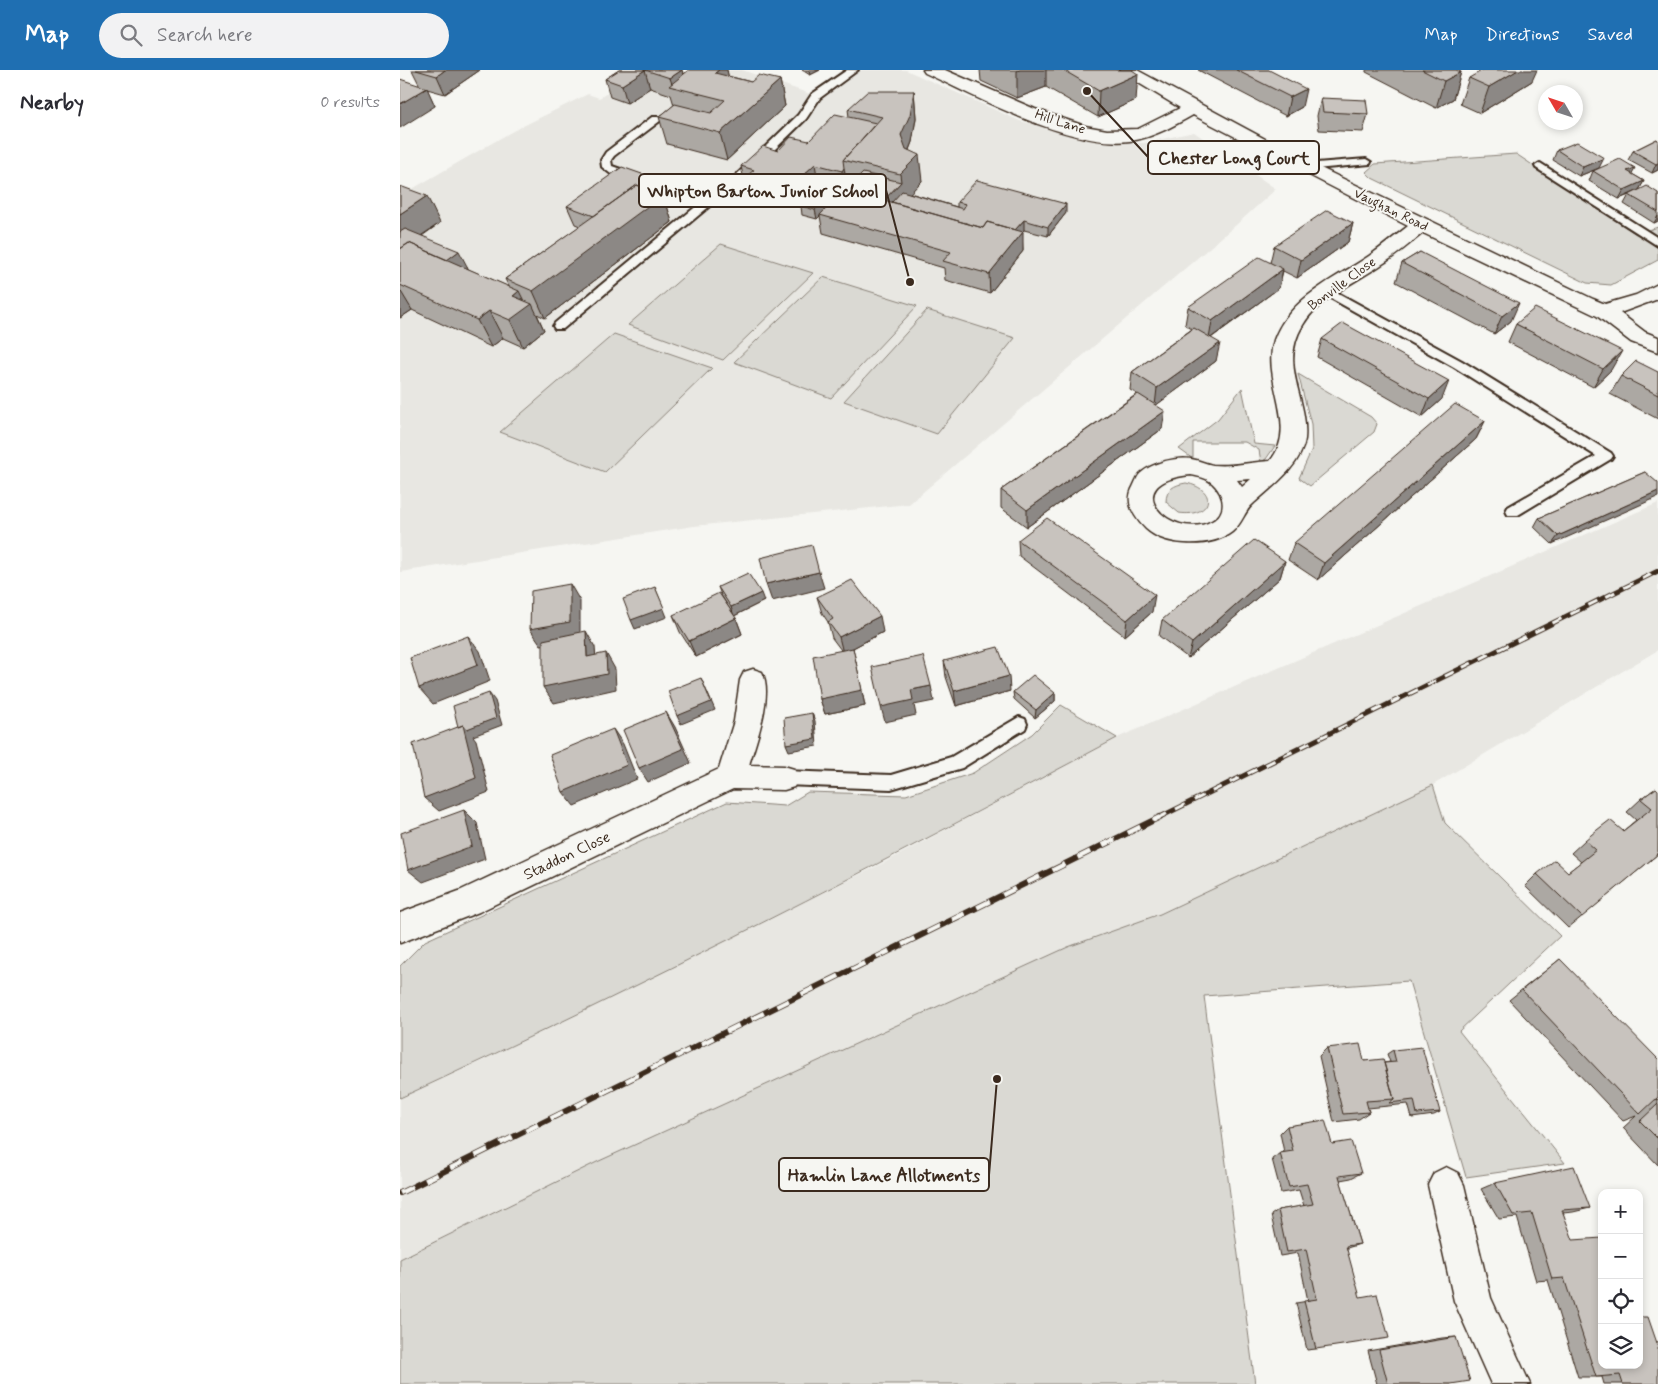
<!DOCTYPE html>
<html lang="en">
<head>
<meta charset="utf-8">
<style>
  body { margin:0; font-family:Mynerve,sans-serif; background:#f2f2f3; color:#2b2b33 }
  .controls { position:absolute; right:15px; bottom:15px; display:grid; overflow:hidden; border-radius:10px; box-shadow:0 2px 8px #0003 }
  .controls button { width:45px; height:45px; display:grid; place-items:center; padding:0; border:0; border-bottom:1px solid #e1e1e2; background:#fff; color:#2b2b33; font:25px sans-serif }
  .compass { position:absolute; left:1138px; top:15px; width:45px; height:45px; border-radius:50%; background:#fff; box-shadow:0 2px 8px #0003; rotate:309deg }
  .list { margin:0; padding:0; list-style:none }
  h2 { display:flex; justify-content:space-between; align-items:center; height:65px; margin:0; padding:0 20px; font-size:21px }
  h2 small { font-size:16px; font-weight:400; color:#7c7c81 }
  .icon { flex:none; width:28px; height:28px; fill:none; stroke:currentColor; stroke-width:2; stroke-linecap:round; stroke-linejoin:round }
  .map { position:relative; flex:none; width:1258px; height:1314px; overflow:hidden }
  header { display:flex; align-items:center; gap:30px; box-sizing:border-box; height:70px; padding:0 25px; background:#1f6fb2; color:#fff }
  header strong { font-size:24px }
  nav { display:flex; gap:28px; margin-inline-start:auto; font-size:18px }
  .search { width:350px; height:45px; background:#f2f2f3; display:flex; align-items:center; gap:12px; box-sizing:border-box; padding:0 18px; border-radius:28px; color:#7c7c81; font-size:19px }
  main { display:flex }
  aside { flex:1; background:#fff }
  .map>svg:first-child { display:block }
</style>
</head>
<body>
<header>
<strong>Map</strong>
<div class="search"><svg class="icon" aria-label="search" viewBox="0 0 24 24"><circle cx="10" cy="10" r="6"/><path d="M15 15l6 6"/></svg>Search here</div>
<nav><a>Map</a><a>Directions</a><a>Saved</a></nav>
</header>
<main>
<aside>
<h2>Nearby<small>0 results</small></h2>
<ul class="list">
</ul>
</aside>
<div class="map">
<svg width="1258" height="1314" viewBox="0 0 1258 1314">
  <rect width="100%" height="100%" fill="#f6f6f2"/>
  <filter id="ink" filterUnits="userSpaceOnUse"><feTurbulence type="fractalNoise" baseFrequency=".02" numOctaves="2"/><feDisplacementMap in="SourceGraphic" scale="10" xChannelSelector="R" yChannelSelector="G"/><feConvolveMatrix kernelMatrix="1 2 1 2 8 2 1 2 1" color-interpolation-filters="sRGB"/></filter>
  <g filter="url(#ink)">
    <!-- built -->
    <path fill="#e8e7e2" d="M246,0L292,10L311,0H342L413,25L443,0H506L620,51L715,73H744L794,62L876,119L836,155L509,434L294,456L0,502V126L113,61L188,24L199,28Z
      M1258,433V580L1033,715L760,844L668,877L197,1092L0,1189V1028L75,994L487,791L717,668Z"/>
    <!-- green -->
    <path fill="#dad9d3" stroke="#8a8278" d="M1116,84L1236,164L1258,157V190L1211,215L1187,213L972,108L966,102L975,94Z
      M321,174L413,203L323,290L228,255Z
      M423,207L517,236L431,328L334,292Z
      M527,240L615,268L537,364L444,331Z
      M214,264L312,298L205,402L100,362Z
      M898,304L971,347L977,354L974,362L910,416L899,408L912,379L911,354Z
      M842,318L854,374L875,376L866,389L861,392L859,380L845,372H793V389L779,379L818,349Z
      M786,413C820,420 811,448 779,443L766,432C766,419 774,415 786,413Z
      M661,635L717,668C481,794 243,916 0,1028V896L25,871L327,732L385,736L408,722L506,725L573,703L632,664Z
      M1033,715L1045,753L1160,866L1059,961L1165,1093L1066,1107L1009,911L804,926L855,1314H0V1189L197,1092L668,877L760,844Z"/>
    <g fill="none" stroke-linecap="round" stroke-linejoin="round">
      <defs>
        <path id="service" d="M447,0H458L420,28L406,49L335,118L311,135L163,259H155L153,256L155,253L299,134L211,104L202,97L201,90L206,82L252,47H260V51L214,86L211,90L212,96L306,129L327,114L398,45L412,24Z
          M966,89L971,92L970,94L904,100L899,97L904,94Z
          M1140,93L1258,168V176L1136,98L1135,96Z
          M929,218L1062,291L1211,383L1213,386L1211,389L1118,445H1108L1106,441L1108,437L1196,386L1054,297L925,225V219Z
          M619,647L625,649L627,654L625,659L562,698L491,719L384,715L378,713L376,708L378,703L384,701L491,705L551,687Z"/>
        <path id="minor" d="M523,0H545L635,39L685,56L707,60L738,59L780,38L717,0H737L902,89L1193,229L1205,234L1236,225L1258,214V229L1220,243L1245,262L1258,267V282L1231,272L1197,246L1023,163C1009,174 996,186 981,195C956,212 919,228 903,255C878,296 909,328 905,369C901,396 873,416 854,433C844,441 843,453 832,462C811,478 765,477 746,459C735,448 725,434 732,419C735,414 737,406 741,403C754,392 776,387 791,389C799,390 806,394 813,395C831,397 852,392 870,391C900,356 861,311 874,270C889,228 935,209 969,186C982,177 995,166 1008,156L793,45C773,56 753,68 730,71C669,78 580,28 525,3ZM791,405C796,406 802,407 806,409C822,417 831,441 812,451C771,473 714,412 791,405ZM851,409L842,417L837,410Z
          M353,599L362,602C374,624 356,672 349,695L384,696L394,699L398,708L394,717L384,720L333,719L79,842L0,873V843L59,821L319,699L334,651L340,610L344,602Z
          M1046,1097L1058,1103L1064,1115L1091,1228L1130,1314H1091L1054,1231L1028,1115L1034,1103Z"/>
      </defs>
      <!-- service casing -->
      <use href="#service" stroke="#3b2a1e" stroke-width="4"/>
      <!-- minor casing -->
      <use href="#minor" stroke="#3b2a1e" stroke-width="3"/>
      <!-- service -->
      <use href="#service" fill="#f6f6f2" fill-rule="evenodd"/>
      <!-- minor -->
      <use href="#minor" fill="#f6f6f2" fill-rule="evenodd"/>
      <defs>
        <path id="rail-far1" d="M758,748L1258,501"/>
        <path id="rail" d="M0,1123L760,747"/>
      </defs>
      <!-- rail-far1 casing -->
      <use href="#rail-far1" stroke="#3b2a1e" stroke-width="5"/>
      <!-- rail casing -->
      <use href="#rail" stroke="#3b2a1e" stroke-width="6"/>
      <!-- rail-far1 -->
      <use href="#rail-far1" stroke="#f6f6f2" stroke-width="3" stroke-dasharray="10" stroke-linecap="butt"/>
      <!-- rail -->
      <use href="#rail" stroke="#f6f6f2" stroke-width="4.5" stroke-dasharray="14" stroke-linecap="butt"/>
    </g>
    <!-- wall -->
    <path fill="#aca8a3" stroke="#3b2a1e" d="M12,0H80L45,24L27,19L35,36L20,16Z
      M219,0H282L283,4L289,0H327L328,6L351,12L380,10L385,36L327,90L267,74L259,47L274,35L271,25L250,18L227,33L210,27L205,9Z
      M402,0H420L410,5Z
      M580,0H732L736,30L698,47L646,17L617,28L581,11Z
      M798,0H869L902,37L886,46Z
      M966,0H1056L1061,2L1053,29L1036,38L966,2Z
      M1069,8L1132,11L1080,43L1060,34Z
      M514,21L516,48L512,72L509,80L522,111L510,123L557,137V132L666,143L648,166L624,160L622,162L623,181L590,223L545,210L544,198L423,163L420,146L417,149L402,145L401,136L407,128L403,127L401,130L383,124L376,130L354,123L352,117L345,115L341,96L378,81L409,71L449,47L448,39Z
      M921,28L968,44L963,62L919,60L917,46Z
      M1257,69L1258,100L1252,103L1228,90L1233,81Z
      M1157,80L1199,98L1179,106L1153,90Z
      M1193,101L1232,104L1244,111L1239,120L1258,123V151L1254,153L1224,134L1229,125L1219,129L1189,111Z
      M259,110L272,152L145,248L137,244L144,260L123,277L103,268L91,277L12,240L0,248V116L40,153L22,166L68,199L109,217L105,209L180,156L175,154L167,136Z
      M953,153L948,172L897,208L883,201L879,218L811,268L816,291L756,335L762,359L627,457L601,438V420L737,324L730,320L732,302L792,259L785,255L788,237L870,193L874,176Z
      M1020,182L1111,251L1094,264L996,212L1002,193Z
      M1116,254L1211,300L1193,317L1108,272Z
      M922,269L1042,329L1022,347L917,287Z
      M1258,302V349L1210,324L1221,306Z
      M1085,351L1076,369L918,510L888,490L894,473Z
      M1245,402L1152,474L1134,457L1139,448Z
      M618,470L752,542L725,566L619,486Z
      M885,491L880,508L788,588L759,566L762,550Z
      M318,517L364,531L334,546L321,525Z
      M417,527L483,562L453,578L465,636L425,644L420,629L441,580L432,568L428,552L422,543Z
      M273,545L336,548L342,564L296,587L280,562Z
      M544,591L610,621L556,636L546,607Z
      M613,622L655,623V631L635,648L614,629Z
      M1256,718L1258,784L1168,858L1125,816L1137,804L1168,802L1181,792L1171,783L1185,770L1223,761L1236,750L1227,742L1241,729Z
      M1160,889L1255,1030L1258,1029V1095L1223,1058L1236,1046L1223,1051L1109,930Z
      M927,978L964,991L984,993L990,992L987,984L993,980L1040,1042L1034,1045L1012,1048L1008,1034L968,1038L969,1042L959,1049L934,1052L919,986Z
      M887,1056L932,1074L961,1103L951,1108L940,1110L960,1174L947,1178L916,1279L907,1280L896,1233L908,1231L898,1183L880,1186L871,1145L878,1140L904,1136L899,1120L881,1123L872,1089L880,1083L884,1082L880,1063Z
      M1095,1113L1190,1138L1173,1142L1163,1143L1202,1295L1258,1314H1204L1202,1307H1178L1148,1210L1136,1211L1117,1147L1099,1149L1081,1119Z
      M1056,1267L1051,1314H977L968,1281L1042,1268Z"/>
    <!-- shaded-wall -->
    <path fill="#8c8885" stroke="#3b2a1e" d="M45,0H80L45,24L37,6Z
      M245,0L250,18L227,33L222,15Z
      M282,0L287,18L273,17L270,8Z
      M319,0H327L332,21L315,3Z
      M409,0H420L410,5Z
      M620,0H646V17L617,28V1Z
      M1118,0H1137L1132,11L1080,43L1089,17Z
      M1061,2L1053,29L1036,38L1044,11Z
      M738,4L736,30L698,47L699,21Z
      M380,10L385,36L327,90L320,63Z
      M27,18L35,36L0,58V34Z
      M906,19L902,37L886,46L890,27Z
      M514,21L516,48L512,72L504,92L501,65Z
      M519,85L522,111L493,141L484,130L501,112L500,104Z
      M1204,88L1199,98L1179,106L1183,97Z
      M1258,93V100L1252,103L1256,94Z
      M415,94L418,112L402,118L403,127L401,130L397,111Z
      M444,98L447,116L445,119L442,101Z
      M1235,98L1230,107L1227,101Z
      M379,106L383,124L376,130L372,112Z
      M259,110L272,152L145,248L133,221L203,150Z
      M1244,111L1239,120L1219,129L1224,120Z
      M435,120L436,129L420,145V146L417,149L415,140Z
      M27,126L40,153L1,179L0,187V144Z
      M666,134V143L648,166V157Z
      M1258,146V151L1254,153Z
      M624,150V160L609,177V167Z
      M953,153L948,172L897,208L901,190Z
      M623,162V181L590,223L589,204Z
      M59,181L69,200L41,194Z
      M883,199L879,218L809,269L812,251Z
      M0,220L12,240L0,248Z
      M119,221L127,237L132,234L144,260L123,277L110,250L113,226Z
      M1119,233L1111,251L1094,264L1102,246Z
      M89,241L103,268L91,277L77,250Z
      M820,273L816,291L755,336L757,318Z
      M1222,281L1211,300L1193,317L1203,299Z
      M1049,311L1042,329L1022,347L1029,329Z
      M765,341L762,359L627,457V440Z
      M1085,351L1076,369L918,510L924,493Z
      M1258,421V427L1152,474L1158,466Z
      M885,491L880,508L788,588L792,573Z
      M419,502L424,518L372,531L366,514Z
      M170,514L180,531V568L141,575L130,559Z
      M255,517L267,547L235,559L231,550Z
      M361,523L364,531L334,546L331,537Z
      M755,525L752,542L725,566L727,550Z
      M480,546L483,562L453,578L465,636L425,644L420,629L443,583L439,567Z
      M336,548L342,564L296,587L289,571Z
      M186,561L195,577L197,602L187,587Z
      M68,566L80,581L90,611L33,634L19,618Z
      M206,583L215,599L216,619L154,633L143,617Z
      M609,606L610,621L556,636L554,621Z
      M301,608L315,640L281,654L277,646Z
      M531,616L534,631L514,635L516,645L485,652L481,637L511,620Z
      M89,623L95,631L102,655L73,666L76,670L89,722L39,741L24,728L63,655Z
      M655,623V631L635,648L636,640Z
      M266,642L275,657L291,693L248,712L239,698Z
      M412,643L415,651L417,676L389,681L386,674Z
      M213,659L223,674L237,709L174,736L163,722Z
      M64,740L77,753L85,789L23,812L8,800Z"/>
    <!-- building -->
    <path fill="#c8c3be" stroke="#3b2a1e" d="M16,0H45L37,6Z
      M219,0H245L222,15L205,9Z
      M245,0H282L270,8Z
      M289,0H319L315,3L351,12L359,5L380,10L320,63L259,47L275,34L311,43L325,30L269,16Z
      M663,0H732L738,4L699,21Z
      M836,0H869L906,19L890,27Z
      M1022,0H1056L1061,2L1044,11Z
      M1083,0H1118L1089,17L1069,8Z
      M0,9L27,18L0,34Z
      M468,21H514L510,45L501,65L506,79L519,85L500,104L443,90L482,47L448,39Z
      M921,28L966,30L968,44L923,42Z
      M435,44L476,53L443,90L444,98L442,101L415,94L397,111L379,106L372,112L349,104L354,100L341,96L363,76L378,81L391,67L409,71Z
      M1257,69L1258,70V93L1256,94L1233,81Z
      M1177,72L1204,88L1183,97L1157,80Z
      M1220,89L1235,98L1227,101L1244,111L1224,120L1193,101Z
      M222,97L259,110L246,119L237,115L194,146L167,136Z
      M417,103L456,110L451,115L452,121L445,119L443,122L435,120L415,140L401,136L414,121L402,118Z
      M463,103L501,112L484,130L583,158L587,152L623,162L589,204L543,191L551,182L420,145L445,119L472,127L477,122L451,115Z
      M577,110L666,134L648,157L624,150L615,160L587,152L583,158L492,132L502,121L563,139L566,134L557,132Z
      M237,115L263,125L133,221L105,209Z
      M0,116L27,126L0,144Z
      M1247,116L1258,123V142L1229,125Z
      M927,140L953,153L901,190L874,176Z
      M5,159L59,181L47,190L9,173L0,179V162Z
      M9,173L119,221L113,226L132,234L110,250L89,241L77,250L0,215V179Z
      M1020,182L1119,233L1102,246L1002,193Z
      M859,187L883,199L812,251L788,237Z
      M1135,238L1222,281L1203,299L1116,254Z
      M943,253L1049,311L1029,329L922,269Z
      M794,258L820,273L757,318L732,302Z
      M1236,291L1258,302V325L1221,306Z
      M738,324L765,341L627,440L601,420Z
      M1055,334L1085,351L924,493L894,473Z
      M1245,402L1258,413V421L1158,466L1139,448Z
      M647,448L755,525L727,550L618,470Z
      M854,470L885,491L792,573L762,550Z
      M412,475L419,502L366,514L360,488Z
      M348,503L361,523L331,537L318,517Z
      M452,510L480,546L439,567L428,552L433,549L417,527Z
      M170,514V552L130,559L131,521Z
      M255,517L264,538L231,550L223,529Z
      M319,523L336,548L289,571L273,545Z
      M186,561L187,587L206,583L207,604L143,617V570Z
      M68,566L78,595L19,618L10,588Z
      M598,577L609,606L554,621L544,591Z
      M453,578L462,620L420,629L413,586Z
      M523,586L531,616L511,620L513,630L481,637L472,597Z
      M633,605L655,623L636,640L613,622Z
      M301,608L311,632L277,646L268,621Z
      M89,623L96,648L67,659L63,655L58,657L53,636Z
      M266,642L283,679L239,698L223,660Z
      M412,643L415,669L386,674L384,648Z
      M63,655L76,708L24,728L13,674Z
      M213,659L227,695L163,722L150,685Z
      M1256,718L1258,720V784L1182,847L1137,804L1155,790L1168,802L1196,780L1185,770L1197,760L1210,750L1223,761L1252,738L1241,729Z
      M64,740L72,776L8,800L1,763Z
      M1160,889L1258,989V1027L1240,1044L1122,920Z
      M960,974L964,991L983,989L994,1029L966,1031L969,1042L943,1044L927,978Z
      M1022,977L1040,1042L1017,1044L1014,1030L989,1033L994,1029L984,993L996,992L993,980Z
      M1258,1034V1069L1240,1051Z
      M925,1050L932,1074L951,1071L961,1103L939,1106L960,1174L946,1176L960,1227L977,1224L989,1268L916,1279L904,1231L917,1229L906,1179L887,1182L878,1140L913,1134L907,1114L889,1117L880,1083L893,1081L887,1056Z
      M1174,1096L1190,1138L1162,1140L1173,1170L1202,1168V1295H1239V1247H1248L1258,1276V1314H1223L1220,1305L1196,1307L1164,1208L1152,1209L1132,1143L1113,1145L1095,1113Z
      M1056,1267L1070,1311L1051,1314H988L979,1280Z"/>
  </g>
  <g text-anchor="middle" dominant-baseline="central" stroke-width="4" stroke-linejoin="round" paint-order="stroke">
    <!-- far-street labels -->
    <g font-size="14" fill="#3b2a1e" stroke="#f6f6f2">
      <text transform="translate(660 52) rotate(18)">Hill Lane</text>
      <text transform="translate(991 140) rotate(26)">Vaughan Road</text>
      <text transform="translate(942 214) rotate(-36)">Bonville Close</text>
    </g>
    <!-- street labels -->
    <g font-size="16" fill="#3b2a1e" stroke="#f6f6f2">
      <text transform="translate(167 786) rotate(-25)">Staddon Close</text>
    </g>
  </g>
  <!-- callouts -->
  <path fill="none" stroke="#3b2a1e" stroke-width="2" d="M687 21L748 87M510 212L486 120M597 1009L589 1105"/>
  <g fill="#3b2a1e" stroke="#f6f6f2" stroke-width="2">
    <circle cx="687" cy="21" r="5"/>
    <circle cx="510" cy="212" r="5"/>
    <circle cx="597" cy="1009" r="5"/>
  </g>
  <g fill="#f6f6f2" stroke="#3b2a1e" stroke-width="2">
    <rect x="748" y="71" width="171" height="33" rx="5"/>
    <rect x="239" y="104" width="247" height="33" rx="5"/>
    <rect x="379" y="1088" width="210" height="33" rx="5"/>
  </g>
  <g font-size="18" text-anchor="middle" font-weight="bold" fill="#3b2a1e">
    <text x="834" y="94">Chester Long Court</text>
    <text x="363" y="127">Whipton Barton Junior School</text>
    <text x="484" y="1111">Hamlin Lane Allotments</text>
  </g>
</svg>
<div class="controls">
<button>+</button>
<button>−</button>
<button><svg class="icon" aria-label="locate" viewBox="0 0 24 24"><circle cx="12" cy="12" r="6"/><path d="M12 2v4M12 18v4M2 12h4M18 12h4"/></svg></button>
<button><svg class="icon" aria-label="layers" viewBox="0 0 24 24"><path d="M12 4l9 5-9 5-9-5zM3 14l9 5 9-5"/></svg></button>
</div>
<svg class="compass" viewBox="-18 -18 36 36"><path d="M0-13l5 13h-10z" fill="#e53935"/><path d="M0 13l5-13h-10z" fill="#7c7c81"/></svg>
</div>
</main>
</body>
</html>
